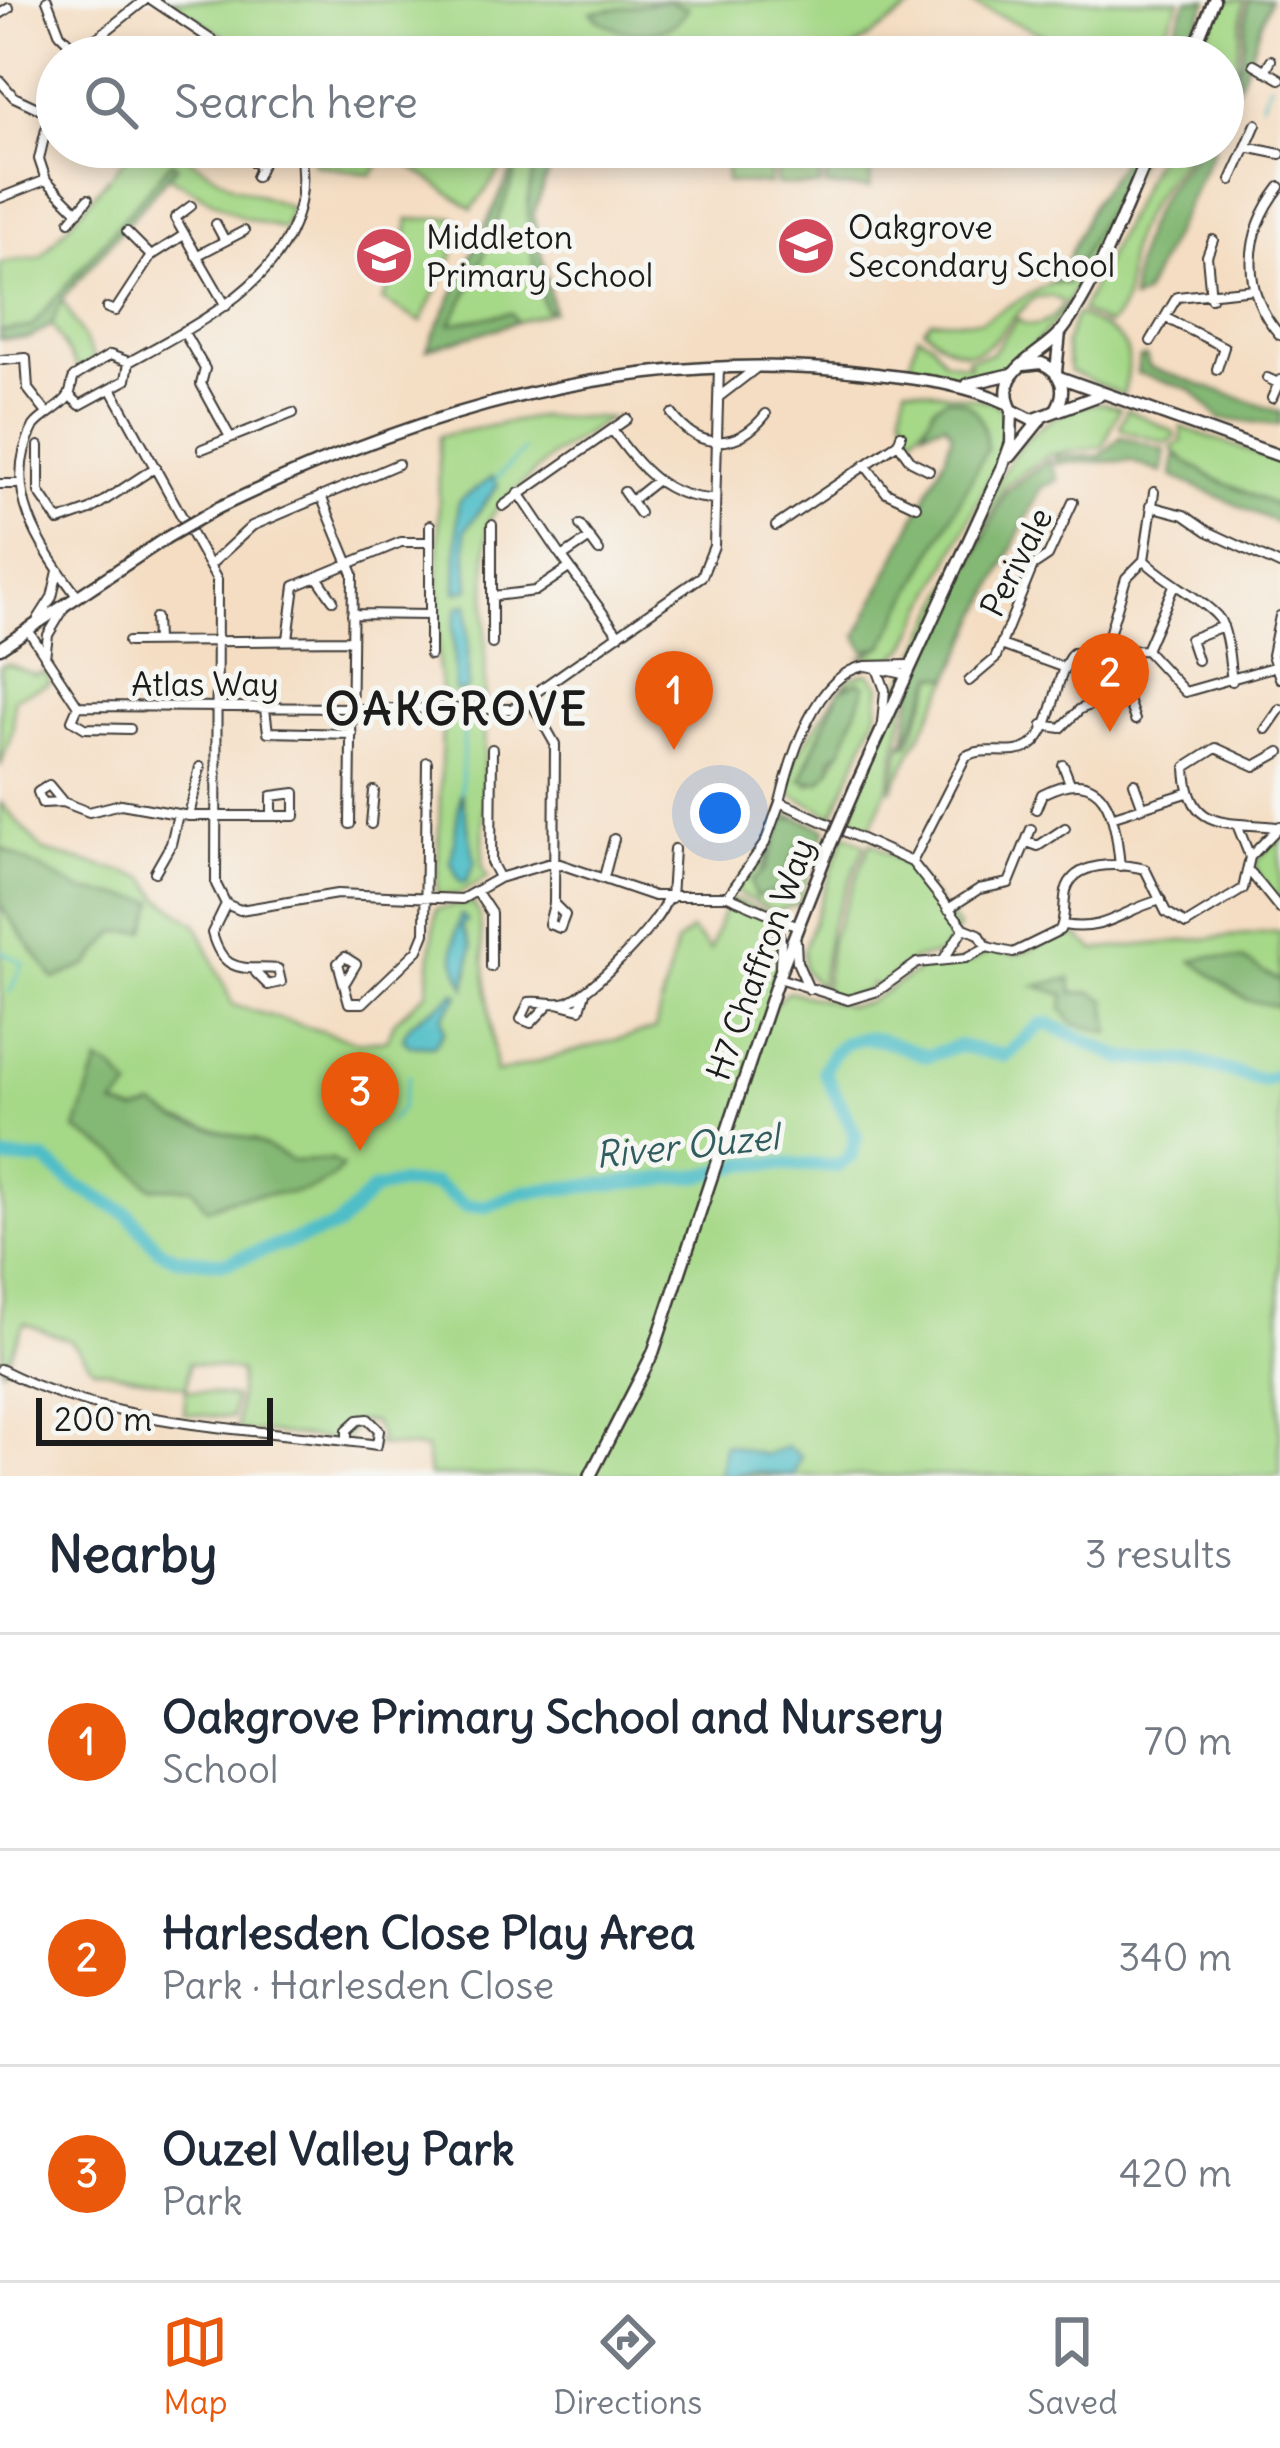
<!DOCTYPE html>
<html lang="en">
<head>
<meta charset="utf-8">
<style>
  body { margin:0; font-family:Delius,sans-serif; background:#f6f6f7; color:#1f2937 }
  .scale { position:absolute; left:36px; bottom:30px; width:237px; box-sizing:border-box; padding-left:12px; border:6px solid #1c1c1c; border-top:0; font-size:33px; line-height:42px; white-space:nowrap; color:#1c1c1c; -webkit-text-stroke:9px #f6f6f2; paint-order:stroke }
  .you { position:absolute; left:720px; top:813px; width:42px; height:42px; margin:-30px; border:9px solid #fff; border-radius:50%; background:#1a73e8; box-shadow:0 0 0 18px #1a73e833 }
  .badge { display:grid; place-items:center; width:78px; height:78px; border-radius:50%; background:#ea580c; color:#fff; font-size:39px; font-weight:700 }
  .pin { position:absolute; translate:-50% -99px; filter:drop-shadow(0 3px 6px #0008) }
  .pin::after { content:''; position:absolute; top:63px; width:42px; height:36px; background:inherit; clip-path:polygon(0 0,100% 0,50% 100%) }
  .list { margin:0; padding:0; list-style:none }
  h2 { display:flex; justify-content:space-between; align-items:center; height:156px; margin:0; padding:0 48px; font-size:51px }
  h2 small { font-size:39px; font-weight:400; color:#747a83 }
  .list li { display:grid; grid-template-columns:78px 1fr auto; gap:36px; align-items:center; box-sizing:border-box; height:216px; padding:0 48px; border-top:3px solid #e0e1e3 }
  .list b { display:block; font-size:45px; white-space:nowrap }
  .list p { margin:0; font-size:39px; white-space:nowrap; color:#747a83 }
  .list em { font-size:39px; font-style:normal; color:#747a83 }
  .icon { flex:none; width:66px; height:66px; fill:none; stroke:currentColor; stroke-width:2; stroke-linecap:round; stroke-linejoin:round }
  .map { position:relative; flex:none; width:1280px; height:1476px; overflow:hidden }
  .search { position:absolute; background:#fff; box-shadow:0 6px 18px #0003; left:36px; right:36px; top:36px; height:132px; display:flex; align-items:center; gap:30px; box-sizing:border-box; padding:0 42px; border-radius:66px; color:#747a83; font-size:45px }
  .sheet { height:804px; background:#fff }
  nav { display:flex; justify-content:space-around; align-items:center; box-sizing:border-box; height:168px; border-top:3px solid #e0e1e3; background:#fff; font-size:33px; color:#747a83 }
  nav a { display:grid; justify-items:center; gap:6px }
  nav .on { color:#ea580c }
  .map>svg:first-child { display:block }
</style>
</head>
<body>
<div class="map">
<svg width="1280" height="1476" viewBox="0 0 1280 1476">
  <rect width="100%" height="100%" fill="#f6f6f2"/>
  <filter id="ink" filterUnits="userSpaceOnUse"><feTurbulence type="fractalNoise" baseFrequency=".00833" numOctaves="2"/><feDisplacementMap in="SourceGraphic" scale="24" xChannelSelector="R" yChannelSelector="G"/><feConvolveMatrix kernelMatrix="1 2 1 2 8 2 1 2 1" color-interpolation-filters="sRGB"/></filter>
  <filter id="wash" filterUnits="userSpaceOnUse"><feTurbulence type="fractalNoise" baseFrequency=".004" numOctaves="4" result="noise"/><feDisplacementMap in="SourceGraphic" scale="48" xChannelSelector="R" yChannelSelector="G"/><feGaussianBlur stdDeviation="2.7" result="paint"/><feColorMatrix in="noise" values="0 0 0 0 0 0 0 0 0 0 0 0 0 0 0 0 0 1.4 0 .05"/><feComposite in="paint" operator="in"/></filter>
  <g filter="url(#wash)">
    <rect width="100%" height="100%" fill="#f4ddc2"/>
    <!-- green -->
    <path fill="#a5d887" stroke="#607a52" stroke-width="3" d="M169,0H923L841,57H603L590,52L587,57H256Z
      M963,0H1180L1153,57H1095Z
      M1222,0H1244L1237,64L1226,96L1223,57H1198Z
      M135,147H184L180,153L233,186L291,207L284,229L241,217L168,176L62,299L95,359L78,369L52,325L29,338L0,339V263L41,257Z
      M311,147H390L372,175L314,164Z
      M398,147H491L509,159L472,209L393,154Z
      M504,147H557L533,215L553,311L427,349L518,158Z
      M727,147H771L769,184L726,182Z
      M777,147H822L820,186L776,184Z
      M828,147H871L870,188L826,186Z
      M1139,147H1145L1067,304L1051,296L1035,297C989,337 984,381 924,329L931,320L981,321L1050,283L1068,284Z
      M1161,147H1194C1169,175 1142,208 1131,245C1123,273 1135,304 1108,325L1081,311Z
      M454,217L453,256L421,322L382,300L406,258L408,220Z
      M1061,306L1066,308C1046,335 1010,373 975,377C954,380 928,371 908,367L918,335L932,343L944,360L970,366L967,359L991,354L1018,319C1032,333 1054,321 1061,306Z
      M1076,314C1122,337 1138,340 1123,395L1070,371L1065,344Z
      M906,386L993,402L1003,412L1007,443L906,648L893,659L862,657L883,646L987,449C984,421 977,401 947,399L911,438L902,411Z
      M1103,403L1120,408L1103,447L1047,455L1004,486L909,686L889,785L871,827L851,822C876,726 928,631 971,542C986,510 999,470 1023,443C1042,421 1074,404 1103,403Z
      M1127,409L1174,432L1176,437L1167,443L1124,431L1120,427Z
      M536,417L610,418L552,456L499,505L487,524L483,868L488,877L459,894L437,895L443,700L438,669L439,436Z
      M1181,427L1280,462V507C1258,501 1184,466 1172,448L1182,441Z
      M8,664L35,675L45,672L50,683L14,698L13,730L0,767V666Z
      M868,673L880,685L877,713L833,815L792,795L789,784L797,755L839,691L804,770L808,785C836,779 861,710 859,681L842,686L851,677Z
      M936,675L950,678L891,791L902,741L909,744Z
      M0,802L44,851L146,878L160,898L197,925L233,1005L358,1042L387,1040L395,1021L427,992L436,909L473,903L479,913L496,1073L655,1029L676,944L691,930L710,950L728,898L771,914L781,941L774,1005L788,991L848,1006L867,1003L927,965L968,963L992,951L1016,955L1072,932L1095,950L1280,931V1476H429L426,1449L377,1445L380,1437L373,1422L354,1421L347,1441L237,1430L240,1371L189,1363L187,1387L93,1368L71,1341L24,1323L3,1371Z
      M784,813L798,818L784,821L758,877L787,879L798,845L819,846L798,904L775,911L740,895L736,888L766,854Z
      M845,833L865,845L830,927L820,987L804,970L803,951Z
      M1280,836V905L1261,882L1255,863Z
      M871,842L908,867L959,928L941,954L914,959L882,985L870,984L869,991L838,997L824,992L831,939Z
      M186,1390L234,1397L232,1418L184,1414Z"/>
    <!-- forest -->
    <path fill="#84b874" stroke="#506a48" stroke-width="3" d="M1187,0H1208L1181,57H1163Z
      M1248,0H1270L1233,100L1230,99L1242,57Z
      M666,1L688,8C672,42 613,39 591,12Z
      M504,147H526L473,283L450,324L511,313L517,322L427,349L518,158Z
      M544,147H557L533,215L553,311L545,309C530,259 516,194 544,147Z
      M1131,147H1139L1068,284L1050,283L1059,278L1093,203Z
      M1200,147H1214L1144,295L1132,301C1133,240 1157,192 1200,147Z
      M172,161L177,166L62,299L52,325L29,338L0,339V331L31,327Z
      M1146,356L1149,367L1280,412V425L1220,419L1192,390L1137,373L1139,358Z
      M947,398C978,401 984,421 987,449L883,646L865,651L857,636L946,455L952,433L945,423L924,430L934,406Z
      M1121,437L1165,450L1162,473L1131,461L1055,463V457L1100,456Z
      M1175,454L1208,476L1280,507V524L1172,476Z
      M1049,459L1058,480L1041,488L950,678L935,675L904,746L913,689L1006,491Z
      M859,681L865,686L842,750L832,757L831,769L820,782L801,780L839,691Z
      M798,818L826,829L819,846L798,845L777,891L755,897L751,881L765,870L784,820Z
      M0,847L81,890L155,901L145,931L116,932L88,965L54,979L0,905Z
      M1212,956L1244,960L1280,981V1007L1247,1000L1192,961Z
      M1070,978L1073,993L1091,992L1106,1000L1110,1033L1072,1023L1062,1008L1065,995L1036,986Z
      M98,1062L114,1070L131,1089L114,1105L136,1112L154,1106L177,1120L254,1140L293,1161L332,1160L343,1167C301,1213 262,1179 207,1209L192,1188H151L120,1157L76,1130Z"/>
    <!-- water -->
    <path fill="#50bec7" stroke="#366d72" stroke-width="3" d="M492,477L498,485L465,531L469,589L456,592L458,502Z
      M468,604V686L465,691H455L453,628L458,607Z
      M461,792L475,862L466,882H460L451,863Z
      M461,915L467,920L462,927L472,947L466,987C453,962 449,949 461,915Z
      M455,992L459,995L442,1017L444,1032L434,1046L410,1045L403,1039C409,1014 439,1011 455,992Z
      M724,1444L764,1455L787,1447L801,1456L793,1476L755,1472L720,1476Z"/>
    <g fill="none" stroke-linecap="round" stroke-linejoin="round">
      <!-- stream -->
      <path stroke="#50bec7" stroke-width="3" d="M1277,71L1280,65
        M1261,103L1270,84
        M496,479L524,450
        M461,792L464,727
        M0,951L23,963L10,992
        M389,1123L401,1109L409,1076"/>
      <!-- river -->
      <path stroke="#50bec7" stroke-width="14" d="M0,1159L45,1160L75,1185L128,1214L159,1250L176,1258L224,1263L338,1226L373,1190L398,1184H435L466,1206H487L524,1192L704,1175L748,1163L838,1166L851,1156L856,1136L824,1071C845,1018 887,1042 927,1056L959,1046L1006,1056L1041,1024H1049L1125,1059L1193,1061L1263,1081L1280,1075"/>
    </g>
  </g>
  <g filter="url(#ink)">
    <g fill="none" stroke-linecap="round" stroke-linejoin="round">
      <defs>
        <path id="street" d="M47,0L60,34L78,52
          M152,0L237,57
          M0,14L9,8
          M73,57L145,0
          M1254,64L1280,79
          M1265,71L1271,60
          M0,81L14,97L48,113
          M57,82L39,159L46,180L78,212
          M228,147L260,166
          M1246,147L1256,124
          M256,177L265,157
          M1231,180L1246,147L1280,154
          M1280,187C1244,233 1240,290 1280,335
          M0,198L46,180
          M191,206L175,218L226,306
          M70,221L88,199
          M216,224L225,241
          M127,232L151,256
          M196,256L244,231
          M1211,298L1207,256L1213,240
          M107,308L115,311L151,256L184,235
          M1166,318L1224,347L1217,369
          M183,331L205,369L201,384L230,437
          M1151,341L1177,297L1254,289
          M2,360L26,358L28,389L46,412
          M129,362C214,315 323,263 299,147
          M1267,378L1278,383
          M112,390L217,580L216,884L226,904L240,910L337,894L462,899L499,878L554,862L654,896H728L798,926
          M69,395L80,405L126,380L129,362L110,355L74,377C71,383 72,389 69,395C64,406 42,415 34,426C0,489 40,546 77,596
          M720,396L755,369
          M1272,398L1280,380
          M672,414C699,451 738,450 766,414
          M612,430C640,468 664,498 715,499
          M898,443L911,461L929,470
          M39,446V492L59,521L90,510L156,467
          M202,449L293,413
          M865,465L886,492L916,506
          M0,484H16
          M624,492L639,513
          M1154,492L1144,560C1161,579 1215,606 1221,622C1229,639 1229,662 1232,681
          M519,493L562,557L590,538
          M321,496L353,574L350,824
          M631,501L656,481
          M503,506L627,419
          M1150,506L1184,515L1207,531L1280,565
          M492,525V644
          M580,525L599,551
          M776,526L898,443L901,435
          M562,557L619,635
          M211,564L252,526L398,464
          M317,577L333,600
          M494,596L535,591L569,568
          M352,614L430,615
          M1280,616L1272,655L1280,678
          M155,618L156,640
          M38,619L52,597L58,571
          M28,630L78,706L512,709L702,576L714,546L719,367
          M288,639L295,586L401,542H430
          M128,642L352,640
          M1001,645L1065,668
          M1105,648L1126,578L1144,560
          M1146,650L1173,588
          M430,655V525
          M45,657L48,635L63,610
          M1197,660L1190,639L1223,626
          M878,671L885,690L882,723
          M904,674L866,666L908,665
          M969,681L995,659L1033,566L1048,556L1073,502
          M529,698L555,744L554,904L565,915L560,928L549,924L554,904
          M78,706L72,720L85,728L130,729
          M265,709L268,732L352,734
          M1043,725L1061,728L1080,709L1125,692L1135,720
          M1266,729L1280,709
          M492,749L491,862L499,877
          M1063,765L1070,783
          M1134,783L1142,805
          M63,802L49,785L38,792L42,803L63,802L89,812L121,804L189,816H295V793L272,796V816
          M780,802C790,760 816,672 866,666
          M1036,809L1042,794C1107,761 1115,816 1120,866
          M189,816L200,767
          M1114,816L1187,793
          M371,824L374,791
          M1238,827L1250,857
          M1276,827C1226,821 1188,832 1186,767L1216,748L1255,766L1280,752
          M1027,842L1038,846L1065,828
          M912,862L966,756C986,745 1011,758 1030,746C1056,728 1053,676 1073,653L1146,650L1185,692L1273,667
          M155,872L171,844L178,814
          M1251,873L1280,909
          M604,877L614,839
          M477,892L491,913V967
          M728,896L765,843L780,802L912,862L964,928L945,957
          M671,898L674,849
          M226,904L212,933C224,977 246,966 278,969L281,982L268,985L256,973
          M948,909L979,889L1009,883L1031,829
          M773,917L781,941L780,966
          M1064,925C1106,933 1123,909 1161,900
          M964,928L979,934L987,947
          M796,941L797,962L809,989
          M778,978L848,1000L878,991L917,963L966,958L987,947L1013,953L1060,930C1066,917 1063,904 1066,891C1074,860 1120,863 1145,869L1166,912L1186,924L1243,889L1250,857L1280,826
          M346,981L356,964L345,957L338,963L349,1003H363L418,950L425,933L427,762
          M549,1004L531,1023L521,1019L529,1002C542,1000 554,1006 567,1002C588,996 662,922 667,898
          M561,1004L580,1009L585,992
          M0,1369C118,1429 248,1427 377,1445L379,1430L368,1419L358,1420L347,1430V1441"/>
        <path id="secondary" d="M1191,57L1214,0
          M1024,365L1041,363C1063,372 1068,392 1055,411
          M1056,372L1060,332
          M1059,377L1280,456
          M968,384L1012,374
          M1100,395L1032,420L1012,410C992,370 1040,357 1061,332C1095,289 1129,199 1152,147
          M1011,456L1040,420
          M218,508C423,409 638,345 868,373C917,379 964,383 1009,404
          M0,648L166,538
          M855,788L1002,468L1011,443L1012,410
          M590,1476L653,1353L778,978L826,855"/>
      </defs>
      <!-- street casing -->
      <use href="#street" stroke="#3c3935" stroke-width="12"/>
      <!-- secondary casing -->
      <use href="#secondary" stroke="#3c3935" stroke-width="15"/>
      <!-- street -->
      <use href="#street" stroke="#fff" stroke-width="8"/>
      <!-- secondary -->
      <use href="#secondary" stroke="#fff" stroke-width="10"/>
      <defs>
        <path id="secondary-bridge" d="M166,538L218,508
          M826,855L855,788"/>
      </defs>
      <!-- secondary-bridge casing -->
      <use href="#secondary-bridge" stroke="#3c3935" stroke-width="15" stroke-linecap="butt"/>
      <!-- secondary-bridge -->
      <use href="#secondary-bridge" stroke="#fff" stroke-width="10"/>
    </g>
  </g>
  <!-- icons -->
  <defs>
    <symbol id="school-disc" viewBox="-11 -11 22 22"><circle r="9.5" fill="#d1495b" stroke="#f6f6f2"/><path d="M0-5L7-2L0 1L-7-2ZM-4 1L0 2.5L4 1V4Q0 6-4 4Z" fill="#fff"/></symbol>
  </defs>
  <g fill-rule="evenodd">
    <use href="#school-disc" x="773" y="213" width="66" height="66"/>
    <use href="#school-disc" x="351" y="223" width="66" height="66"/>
  </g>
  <g text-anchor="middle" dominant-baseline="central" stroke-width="10" stroke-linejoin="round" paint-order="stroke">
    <!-- poi labels -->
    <g font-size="33" fill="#1c1c1c" stroke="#f6f6f2" text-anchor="start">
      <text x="848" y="227">Oakgrove<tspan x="848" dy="38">Secondary School</tspan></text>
      <text x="426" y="237">Middleton<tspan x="426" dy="38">Primary School</tspan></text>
    </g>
    <!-- street labels -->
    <g font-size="33" fill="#1c1c1c" stroke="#f6f6f2">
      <text transform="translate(1016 562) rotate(-63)">Perivale</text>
      <text x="205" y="684">Atlas Way</text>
      <text transform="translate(760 959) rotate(-70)">H7 Chaffron Way</text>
    </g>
    <!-- water labels -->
    <g font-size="36" font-style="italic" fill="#315d60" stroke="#f6f6f2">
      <text transform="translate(687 1146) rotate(-6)">River Ouzel</text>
    </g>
    <!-- district labels -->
    <g font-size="45" font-weight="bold" letter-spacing="3" fill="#1c1c1c" stroke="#f6f6f2">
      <text x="457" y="709">OAKGROVE</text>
    </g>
  </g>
</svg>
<div class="scale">200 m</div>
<div class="you"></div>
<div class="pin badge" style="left:674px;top:750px">1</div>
<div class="pin badge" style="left:1110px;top:732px">2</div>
<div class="pin badge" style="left:360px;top:1151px">3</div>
<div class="search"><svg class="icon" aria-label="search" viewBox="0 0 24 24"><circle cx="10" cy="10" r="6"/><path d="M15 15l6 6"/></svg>Search here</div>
</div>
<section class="sheet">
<h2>Nearby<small>3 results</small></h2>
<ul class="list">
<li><span class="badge">1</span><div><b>Oakgrove Primary School and Nursery</b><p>School</p></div><em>70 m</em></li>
<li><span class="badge">2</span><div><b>Harlesden Close Play Area</b><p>Park · Harlesden Close</p></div><em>340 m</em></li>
<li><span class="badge">3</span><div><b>Ouzel Valley Park</b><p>Park</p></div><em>420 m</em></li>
</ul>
</section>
<nav>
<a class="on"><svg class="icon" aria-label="map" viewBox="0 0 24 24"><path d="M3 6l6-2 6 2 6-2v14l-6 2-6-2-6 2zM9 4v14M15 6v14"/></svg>Map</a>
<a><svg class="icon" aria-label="directions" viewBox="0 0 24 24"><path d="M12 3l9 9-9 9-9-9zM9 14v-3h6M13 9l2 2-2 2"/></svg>Directions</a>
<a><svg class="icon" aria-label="saved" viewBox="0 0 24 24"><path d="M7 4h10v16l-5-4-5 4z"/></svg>Saved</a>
</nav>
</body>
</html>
